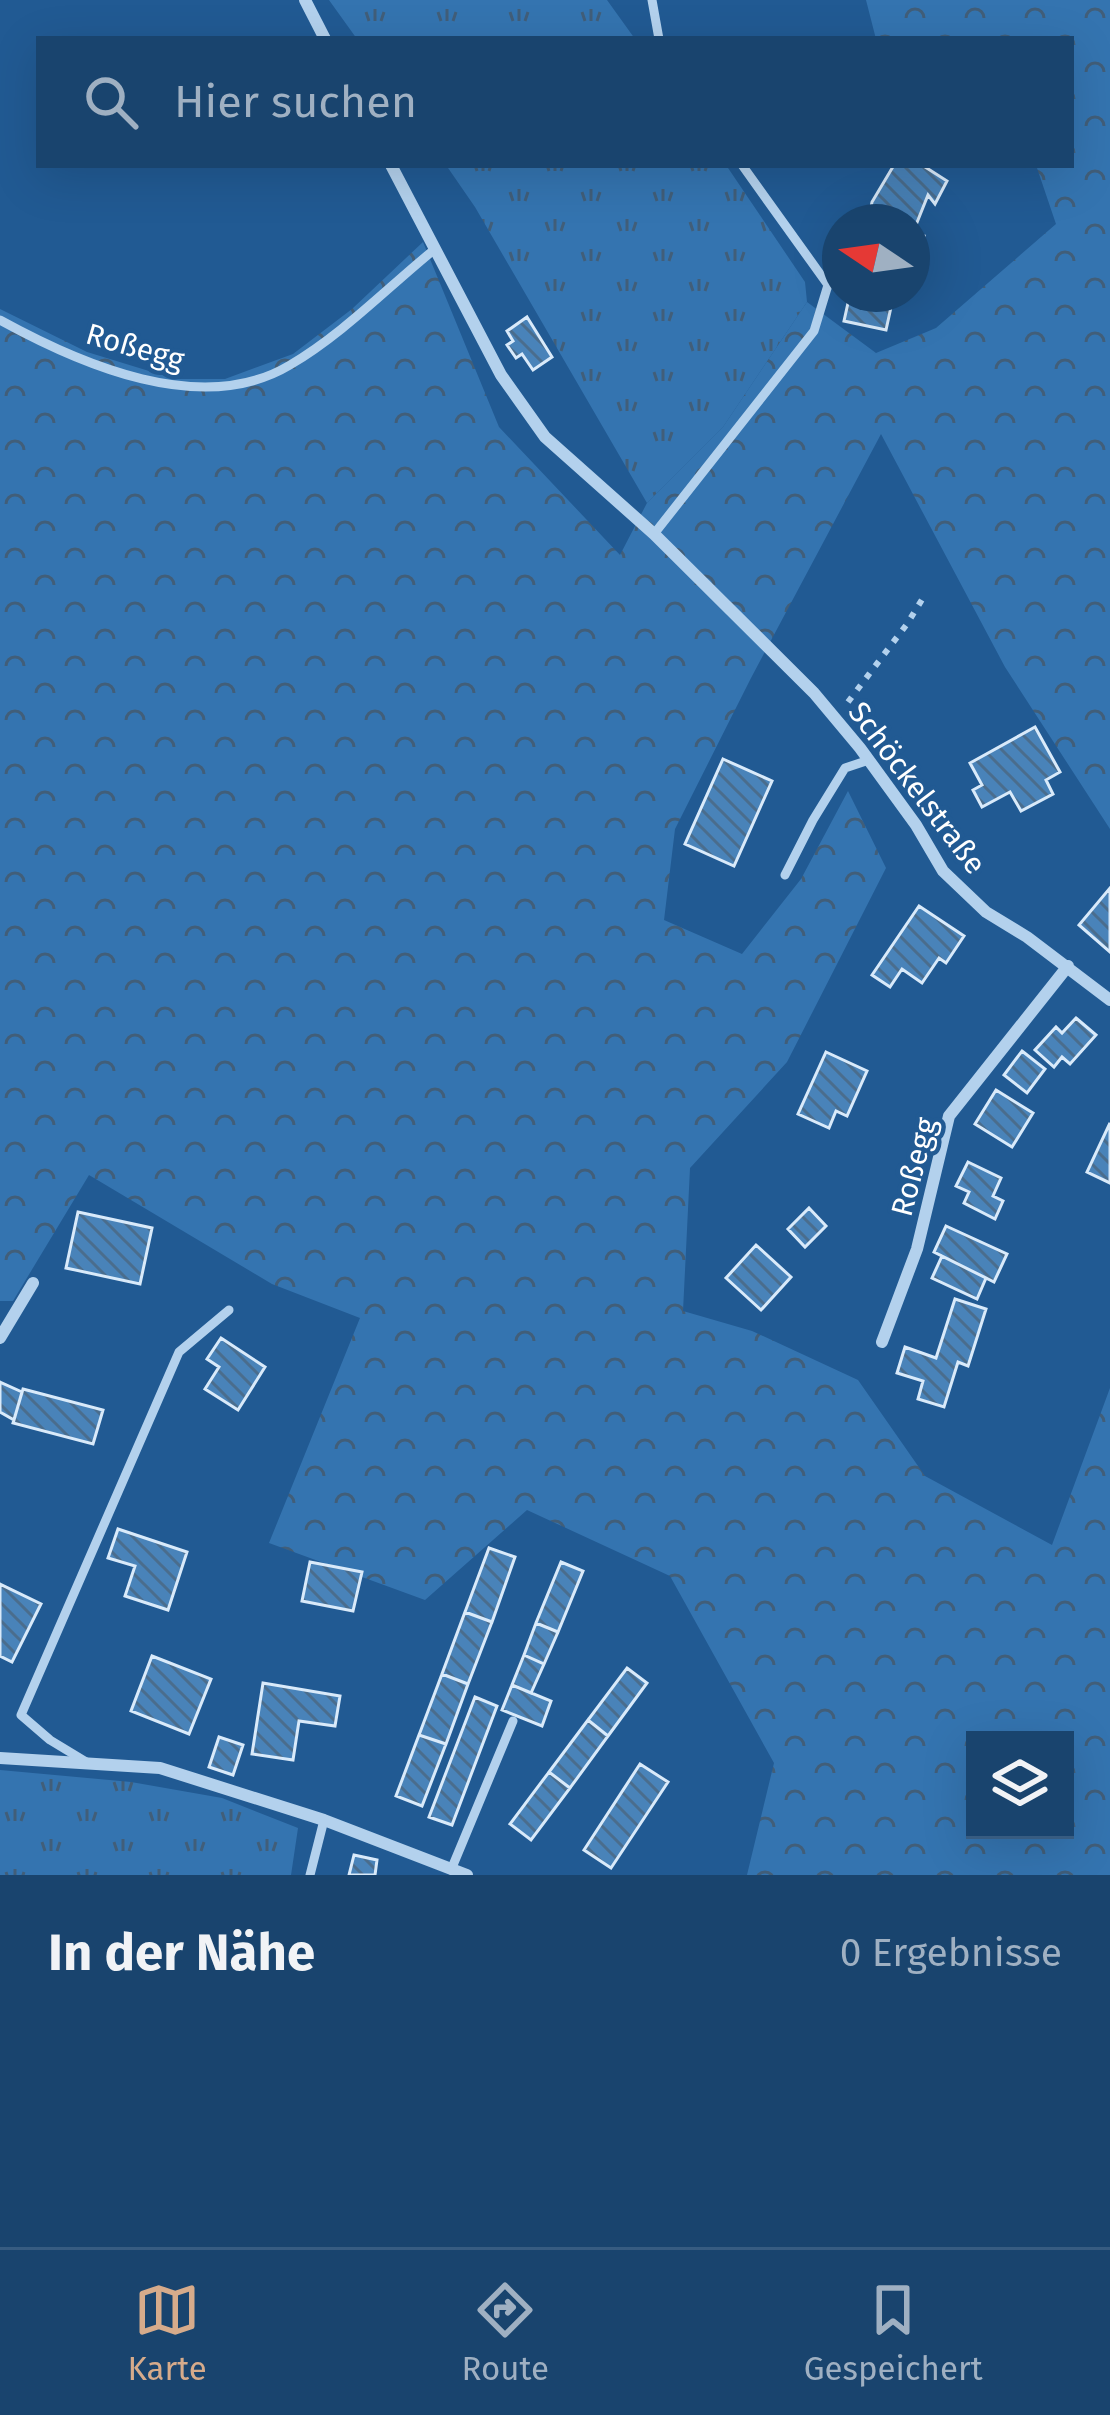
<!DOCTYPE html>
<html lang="de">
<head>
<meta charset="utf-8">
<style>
  body { margin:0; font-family:"Fira Sans",sans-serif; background:#224b73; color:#f1f3f6 }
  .controls { position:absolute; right:36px; bottom:36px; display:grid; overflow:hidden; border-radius:0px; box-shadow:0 12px 48px #0002 }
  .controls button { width:108px; height:108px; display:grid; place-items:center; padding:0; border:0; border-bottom:3px solid #375c81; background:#19446e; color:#f1f3f6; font:60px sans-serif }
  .compass { position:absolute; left:822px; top:204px; width:108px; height:108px; border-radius:50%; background:#19446e; box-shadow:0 12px 48px #0002; rotate:283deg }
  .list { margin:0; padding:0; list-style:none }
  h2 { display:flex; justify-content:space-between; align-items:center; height:156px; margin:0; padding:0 48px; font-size:51px }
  h2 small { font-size:39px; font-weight:400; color:#9fb0c2 }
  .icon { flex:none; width:66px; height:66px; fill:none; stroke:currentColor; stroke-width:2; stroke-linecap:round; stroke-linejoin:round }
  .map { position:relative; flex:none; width:1110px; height:1875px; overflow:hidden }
  .search { position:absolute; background:#19446e; box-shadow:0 12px 48px #0002; left:36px; right:36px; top:36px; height:132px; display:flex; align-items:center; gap:30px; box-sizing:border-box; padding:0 42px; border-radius:0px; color:#9fb0c2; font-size:45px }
  .sheet { height:372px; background:#19446e }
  nav { display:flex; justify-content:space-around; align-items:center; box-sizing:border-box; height:168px; border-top:3px solid #375c81; background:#19446e; font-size:33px; color:#9fb0c2 }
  nav a { display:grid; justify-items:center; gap:6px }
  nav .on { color:#d6ab8b }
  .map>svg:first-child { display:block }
</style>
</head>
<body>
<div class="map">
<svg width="1110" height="1875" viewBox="0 0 1110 1875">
  <defs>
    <pattern id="grass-tufts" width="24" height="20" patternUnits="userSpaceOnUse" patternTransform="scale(3)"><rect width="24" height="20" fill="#3474b0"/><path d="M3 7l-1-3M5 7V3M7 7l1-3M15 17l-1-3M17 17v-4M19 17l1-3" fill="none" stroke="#415e79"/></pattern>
    <pattern id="forest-crowns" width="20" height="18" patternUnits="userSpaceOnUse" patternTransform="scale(3)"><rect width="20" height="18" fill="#3474b0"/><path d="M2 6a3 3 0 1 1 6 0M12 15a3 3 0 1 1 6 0" fill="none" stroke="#415e79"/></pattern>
    <pattern id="building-back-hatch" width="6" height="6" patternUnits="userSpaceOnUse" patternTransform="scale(3)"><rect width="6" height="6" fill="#4983b9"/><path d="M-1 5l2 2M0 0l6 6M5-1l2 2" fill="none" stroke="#4a6d8d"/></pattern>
  </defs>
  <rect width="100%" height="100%" fill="#215a93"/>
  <!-- grass -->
  <path fill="url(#grass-tufts)" d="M329,0H607L635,39H357Z
    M446,165H726L805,282L807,302L723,427L647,503L475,207Z
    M0,1770L131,1782L222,1798L298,1828L291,1875H0Z"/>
  <!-- forest -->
  <path fill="url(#forest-crowns)" fill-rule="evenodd" d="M866,0H1110V829L1005,667L881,434L751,678L675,829L664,920L742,954L801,879L848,791L886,868L787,1062L690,1168L683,1311L752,1331L858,1380L925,1476L1052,1545L1110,1388V1875H747L774,1763L670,1576L527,1510L425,1600L269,1543L360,1318L272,1284L89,1175L13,1301H0V309L87,352L175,379H225L293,354L352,309L423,242L499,427L620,555L647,503L723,427L807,302L876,353L936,328L1056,224L1036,165H1071V39H876ZM975,1740H1065V1830H975Z"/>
  <!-- building -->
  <path fill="url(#building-back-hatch)" stroke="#d9eafa" stroke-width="3" d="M894,165H922L947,181L935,204L928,195L912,235L924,236L916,263L912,262V222H868L872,202Z
    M850,294H876L893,298L886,330L844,321Z
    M527,317L552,357L533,370L522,354L516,358L507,345L513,341L507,331Z
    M1035,727L1060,772L1046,780L1053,794L1021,811L1010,792L982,807L973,790L982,785L970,763Z
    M723,759L772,781L734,866L685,844Z
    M1110,888V952L1079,925Z
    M919,906L964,936L946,963L939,958L922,983L902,969L890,987L872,975Z
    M1076,1018L1096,1035L1070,1064L1062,1057L1054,1067L1035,1050L1056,1027L1062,1033Z
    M1022,1051L1045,1069L1027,1093L1004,1075Z
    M826,1052L867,1071L847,1116L836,1111L829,1128L798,1114Z
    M996,1090L1033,1113L1012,1147L975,1124Z
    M1110,1123V1183L1087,1172Z
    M968,1162L1001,1178L993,1196L1003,1201L995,1219L964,1203L969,1192L956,1186Z
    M809,1208L826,1226L805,1247L788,1229Z
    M78,1212L152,1228L140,1284L66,1268Z
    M946,1226L1007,1254L994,1282L934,1252Z
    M756,1245L791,1277L761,1310L726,1278Z
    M942,1256L986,1278L977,1299L932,1278Z
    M955,1299L986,1309L968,1366L958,1362L944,1407L918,1399L923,1381L897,1373L905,1347L936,1358Z
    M221,1338L265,1367L238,1410L205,1389L219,1367L207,1359Z
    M0,1382L22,1392L14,1420L0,1412Z
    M23,1389L103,1410L93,1444L13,1423Z
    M118,1529L187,1552L168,1610L125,1596L135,1566L108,1558Z
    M489,1548L515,1557L492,1622L465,1612Z
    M310,1562L362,1572L353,1611L302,1601Z
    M561,1562L583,1571L558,1632L536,1623Z
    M0,1584L41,1604L12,1662L0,1656Z
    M465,1612L492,1622L468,1684L442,1674Z
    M536,1623L558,1632L544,1664L524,1655Z
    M524,1655L544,1664L531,1693L512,1685Z
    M152,1656L211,1679L189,1734L131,1711Z
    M627,1668L647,1683L608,1736L588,1720Z
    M442,1674L468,1684L446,1744L419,1735Z
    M263,1683L340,1696L335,1726L299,1721L293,1760L252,1754Z
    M512,1685L551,1701L542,1726L502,1710Z
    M475,1697L497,1706L452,1825L429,1817Z
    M588,1720L608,1736L570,1788L549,1772Z
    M419,1735L446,1744L422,1806L396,1796Z
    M219,1737L243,1745L233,1775L209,1767Z
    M640,1764L668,1782L611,1868L584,1850Z
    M549,1772L570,1788L531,1840L510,1824Z
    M354,1855L377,1860L375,1875H349Z"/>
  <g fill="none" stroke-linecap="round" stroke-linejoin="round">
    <!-- path -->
    <path stroke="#b3d1ed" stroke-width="6" stroke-dasharray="6 9" stroke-linecap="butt" d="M848,702L907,624L926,593"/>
    <!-- lane -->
    <path stroke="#b3d1ed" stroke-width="9" d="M652,0L659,39
      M0,320C80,364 202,418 290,365C343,334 388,287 435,249
      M654,534L814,331L828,285L742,165
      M785,875L813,820L845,768L869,760
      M88,1763L50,1740L21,1715L179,1352L229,1310
      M451,1870L513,1721
      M310,1875L324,1820"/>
    <!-- street -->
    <path stroke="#b3d1ed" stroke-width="12" d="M305,0L325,39
      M391,165L501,375L545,437L654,534L814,693L860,748L916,825L943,871L986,912L1027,937L1110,1000
      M0,1338L33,1283
      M882,1342L917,1249L949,1116L1068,966
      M0,1758L160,1768L324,1820L467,1875"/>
  </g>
  <g text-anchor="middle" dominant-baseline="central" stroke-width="9" stroke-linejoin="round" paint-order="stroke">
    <!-- street labels -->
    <g font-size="30" fill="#fff" stroke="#215a93">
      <text transform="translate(135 347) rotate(16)">Roßegg</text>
      <text transform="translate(917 788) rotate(53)">Schöckelstraße</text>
      <text transform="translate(914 1167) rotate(-75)">Roßegg</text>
    </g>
  </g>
</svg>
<div class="controls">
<button><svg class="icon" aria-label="layers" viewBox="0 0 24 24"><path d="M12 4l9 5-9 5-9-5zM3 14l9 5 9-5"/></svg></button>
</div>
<svg class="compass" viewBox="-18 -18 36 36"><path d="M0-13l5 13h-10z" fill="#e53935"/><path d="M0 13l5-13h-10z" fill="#9fb0c2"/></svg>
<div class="search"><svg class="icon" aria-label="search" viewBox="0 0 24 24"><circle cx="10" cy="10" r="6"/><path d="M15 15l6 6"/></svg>Hier suchen</div>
</div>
<section class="sheet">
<h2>In der Nähe<small>0 Ergebnisse</small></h2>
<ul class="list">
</ul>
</section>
<nav>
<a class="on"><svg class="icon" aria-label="map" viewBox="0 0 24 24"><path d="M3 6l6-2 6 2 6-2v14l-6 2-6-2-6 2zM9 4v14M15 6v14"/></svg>Karte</a>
<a><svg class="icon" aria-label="directions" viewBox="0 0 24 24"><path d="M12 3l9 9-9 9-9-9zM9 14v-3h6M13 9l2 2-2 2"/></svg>Route</a>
<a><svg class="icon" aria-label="saved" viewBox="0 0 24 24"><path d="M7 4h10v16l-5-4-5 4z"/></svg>Gespeichert</a>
</nav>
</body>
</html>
